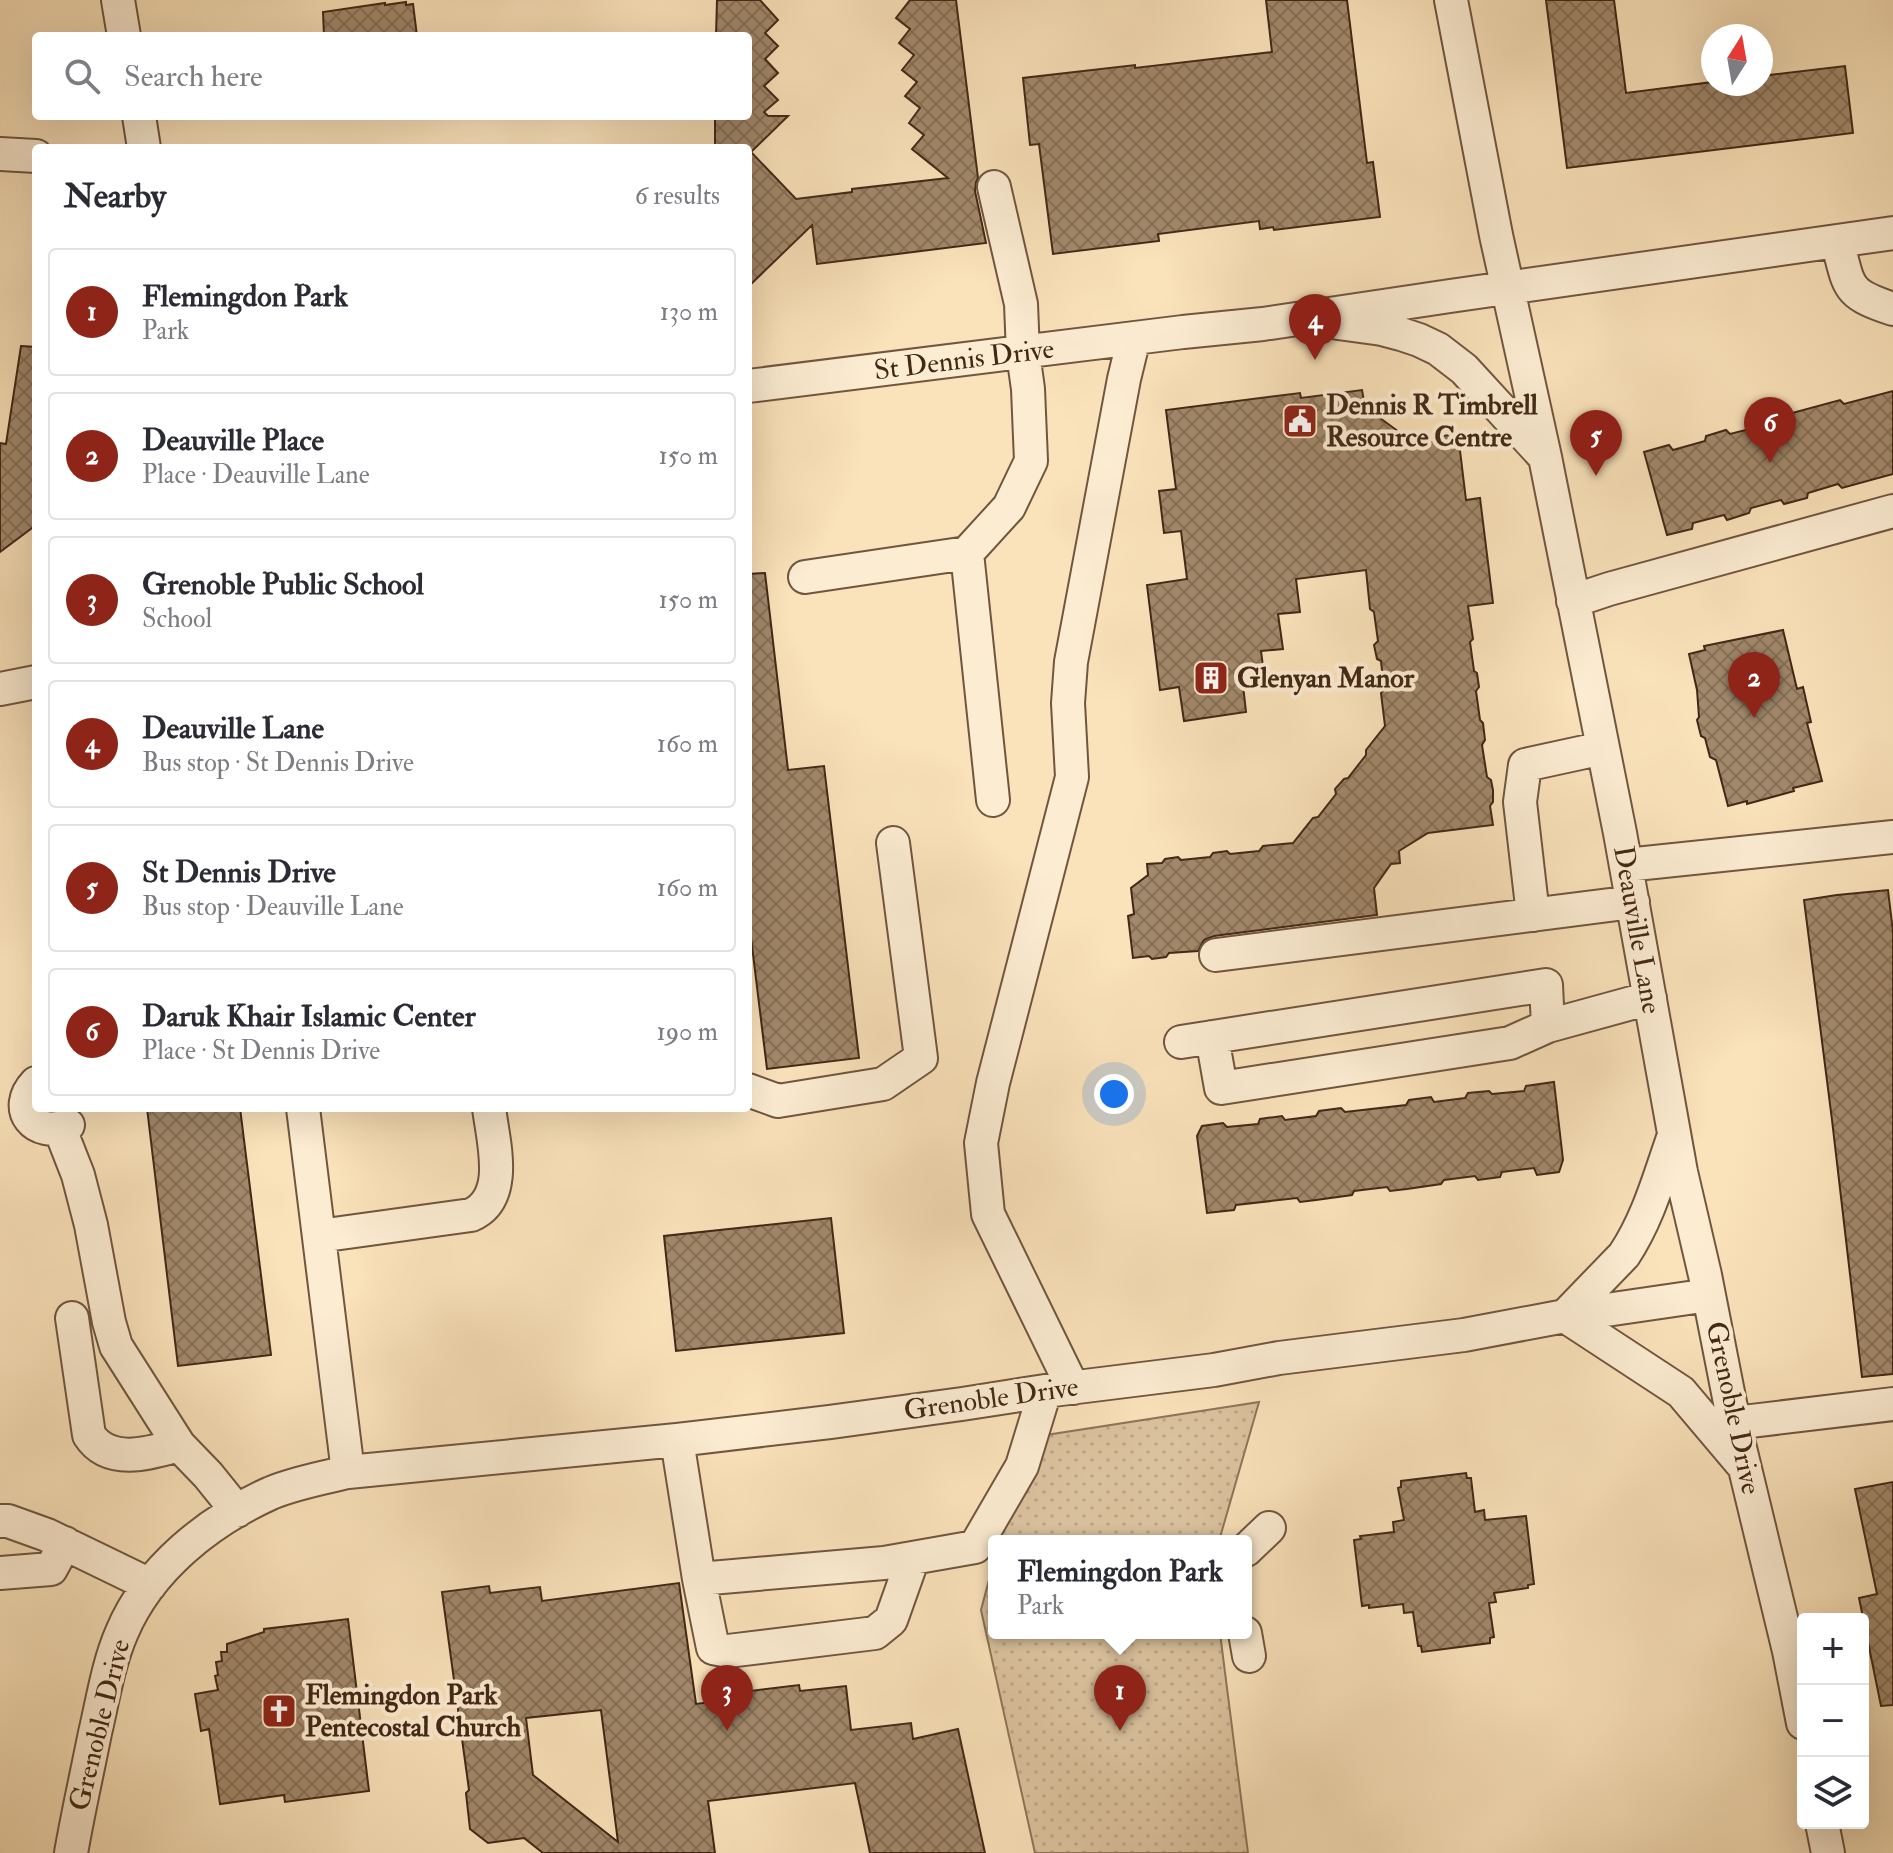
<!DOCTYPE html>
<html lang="en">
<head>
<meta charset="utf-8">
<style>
  body { margin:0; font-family:"IM FELL Double Pica",serif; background:#f2f2f3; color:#2b2b33 }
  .controls { position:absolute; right:24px; bottom:24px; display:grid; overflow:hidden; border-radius:8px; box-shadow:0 8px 32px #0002 }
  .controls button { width:72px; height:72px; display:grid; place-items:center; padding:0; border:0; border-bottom:2px solid #e1e1e2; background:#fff; color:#2b2b33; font:40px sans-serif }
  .compass { position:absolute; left:1701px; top:24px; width:72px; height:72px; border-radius:50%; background:#fff; box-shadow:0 8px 32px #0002; rotate:11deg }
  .you { position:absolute; left:1114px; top:1094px; width:28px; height:28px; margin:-20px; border:6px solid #fff; border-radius:50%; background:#1a73e8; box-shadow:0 0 0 12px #1a73e833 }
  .badge { display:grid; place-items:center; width:52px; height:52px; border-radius:50%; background:#8f2418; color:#fff; font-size:26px; font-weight:700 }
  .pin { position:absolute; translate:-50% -66px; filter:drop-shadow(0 2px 4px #0008) }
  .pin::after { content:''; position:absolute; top:42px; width:28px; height:24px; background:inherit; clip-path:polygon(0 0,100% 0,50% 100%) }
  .popup { position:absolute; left:988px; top:1535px; width:264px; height:104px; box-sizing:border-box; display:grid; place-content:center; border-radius:8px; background:#fff; filter:drop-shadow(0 2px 6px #0005); font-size:26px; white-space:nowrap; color:#7c7c81 }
  .popup b { font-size:30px; color:#2b2b33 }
  .popup::after { content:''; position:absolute; left:50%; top:100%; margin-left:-16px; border:16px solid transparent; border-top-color:#fff }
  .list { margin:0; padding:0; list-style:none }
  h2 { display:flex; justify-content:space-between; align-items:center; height:104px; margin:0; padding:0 32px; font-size:34px }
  h2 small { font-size:26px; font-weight:400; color:#7c7c81 }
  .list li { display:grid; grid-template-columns:52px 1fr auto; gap:24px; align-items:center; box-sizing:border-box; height:128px; margin:0 16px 16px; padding:0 16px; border:2px solid #e1e1e2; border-radius:8px }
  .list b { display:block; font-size:30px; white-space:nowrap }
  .list p { margin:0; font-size:26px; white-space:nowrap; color:#7c7c81 }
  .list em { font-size:26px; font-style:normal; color:#7c7c81 }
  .icon { flex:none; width:44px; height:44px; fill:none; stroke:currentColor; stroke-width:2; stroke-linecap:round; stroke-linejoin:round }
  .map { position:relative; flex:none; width:1893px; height:1853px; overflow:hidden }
  .search { position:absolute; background:#fff; box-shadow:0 8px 32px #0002; left:32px; top:32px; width:720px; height:88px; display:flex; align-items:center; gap:20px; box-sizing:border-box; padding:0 28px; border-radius:8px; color:#7c7c81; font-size:30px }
  .panel { position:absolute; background:#fff; box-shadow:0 8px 32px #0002; left:32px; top:144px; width:720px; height:968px; border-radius:8px }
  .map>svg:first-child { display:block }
</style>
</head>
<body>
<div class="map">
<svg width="1893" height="1853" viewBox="0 0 1893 1853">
  <defs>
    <pattern id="grass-dots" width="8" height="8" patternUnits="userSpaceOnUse" patternTransform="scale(2)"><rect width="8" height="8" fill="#dbc29e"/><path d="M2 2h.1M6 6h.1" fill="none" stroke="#bda787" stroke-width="1.8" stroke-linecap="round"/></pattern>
    <pattern id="building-cross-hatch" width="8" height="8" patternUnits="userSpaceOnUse" patternTransform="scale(2)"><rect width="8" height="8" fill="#a2896b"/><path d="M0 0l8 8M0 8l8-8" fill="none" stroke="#867057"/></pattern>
  </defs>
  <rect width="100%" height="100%" fill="#fae2ba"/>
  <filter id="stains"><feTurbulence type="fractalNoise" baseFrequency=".0025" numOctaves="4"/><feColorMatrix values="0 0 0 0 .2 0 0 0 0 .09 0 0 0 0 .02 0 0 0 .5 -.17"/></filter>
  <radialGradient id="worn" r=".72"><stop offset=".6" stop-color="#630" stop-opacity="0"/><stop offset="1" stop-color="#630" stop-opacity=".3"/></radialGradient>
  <!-- grass -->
  <path fill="url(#grass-dots)" stroke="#8e755a" stroke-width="2" d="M1259,1402L1219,1541H999L1027,1438Z
    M994,1561V1633H1220L1248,1853H1035L981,1610Z"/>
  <!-- building -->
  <path fill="url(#building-cross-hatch)" stroke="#422816" stroke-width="2" fill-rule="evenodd" d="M717,0H760L778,20L765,33L778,46L765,59L778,73L764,86L778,100L764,112L768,116H788L751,152L796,199L852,192V189L948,178L912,149L924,135L909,123L920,108L905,96L917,82L902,70L914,55L899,43L910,29L896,18L910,0H956L978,178L976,182L975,191L986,243L817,264L812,225L748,287V148H715V116H748V36H716Z
    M1266,0H1347L1367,163L1373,162L1380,217L1274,230L1273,227L1260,229L1259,221L1158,234L1159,241L1053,254L1039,144L1030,145L1023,78L1135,65V68L1272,52Z
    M1546,0H1614L1626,93L1713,82V84H1761V76L1845,66L1853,133L1567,168Z
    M406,2V5L413,4L417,36H324L323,12L385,3V5Z
    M21,346L36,347V525L0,552V443L6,444Z
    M1362,390L1365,407L1410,440L1458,434L1466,500L1480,498L1493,603L1468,606L1473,639L1470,642L1474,671L1477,673L1479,687L1476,691L1480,720L1483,723L1485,740L1482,745L1487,777L1491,780L1493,790V802L1490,806L1493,825L1428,833L1399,851L1400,863L1391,864L1374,888L1377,915L1214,936L1204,940L1198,951L1169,953L1166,957L1152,959L1149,956L1133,958L1128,916L1134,914L1131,888L1148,875L1147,864L1162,863L1165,859L1178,857L1181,860L1210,857L1213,853L1227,851L1230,854L1259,851L1263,846L1293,843L1313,818L1318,817L1336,794L1335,789L1344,779L1348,778L1366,755V750L1385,726L1381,693L1384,690L1381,661L1377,659L1374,645L1378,641L1374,612L1370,609L1366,570L1296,579L1300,612L1278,614L1283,649L1261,651L1265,682L1243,685L1246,712L1184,721L1179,687L1160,690L1147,585L1187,579L1181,531L1164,533L1159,491L1176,489L1166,410L1300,393L1301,398Z
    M1893,391V474L1842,488L1838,484L1808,493L1807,498L1784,504L1781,500L1751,508L1749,513L1727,520L1724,515L1693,523L1692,529L1667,535L1644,452L1669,445L1673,450L1705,441L1706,436L1726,430L1730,434L1790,419L1792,413L1840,400L1844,404Z
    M765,573L788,770L824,766L859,1058L767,1069L748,913V574Z
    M1783,630L1797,689L1803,687L1811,722L1807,723L1822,781L1793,788L1794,791L1747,804V801L1728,806L1716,760L1710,757L1705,738L1701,736L1697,720L1699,717L1697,690L1689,654L1705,650L1704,646Z
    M1888,890L1893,932V1374L1862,1377L1832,1120L1804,900L1837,895Z
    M1554,1082L1563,1160L1559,1172L1537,1175L1534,1168L1502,1172L1500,1177L1478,1180L1475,1176L1444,1180L1441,1184L1407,1189L1390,1191L1387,1187L1354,1191L1352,1195L1316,1200L1300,1202L1297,1198L1236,1205L1234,1210L1207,1213L1197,1136L1202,1126L1223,1123L1227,1127L1258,1124L1260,1119L1282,1116L1285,1120L1316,1116L1319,1111L1341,1108L1345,1112L1406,1105L1409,1100L1431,1097L1434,1102L1465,1098L1468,1093L1489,1091L1492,1094L1524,1091L1526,1086Z
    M147,1108H240L271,1355L178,1366Z
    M831,1218L844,1333L676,1351L664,1236Z
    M1466,1473L1467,1478H1471L1475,1512L1484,1510L1485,1520L1526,1516L1534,1584L1528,1585V1588L1494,1593L1496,1602L1489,1603L1494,1637L1490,1638V1643L1422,1652L1421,1646H1418L1413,1612L1404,1613L1403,1604L1369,1608V1605L1362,1606L1354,1540L1361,1539L1360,1536L1394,1532L1393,1522L1404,1520L1398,1488L1401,1487V1481Z
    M1893,1482V1705L1881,1706L1859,1598L1877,1594L1855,1489Z
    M679,1583L696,1704L751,1697L750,1691L799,1685L800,1691L846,1686L851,1730L911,1723L913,1739L958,1729L985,1853H870L855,1783L708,1801L715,1853H543L524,1838L488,1843L470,1829L466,1793L469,1790L442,1592L489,1586L490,1593L540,1587L542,1601ZM601,1710L618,1842L533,1775L526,1718Z
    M348,1619L369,1791L285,1802L284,1795L220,1804L209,1729L201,1731L195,1694L218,1690L215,1676L218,1675L216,1662L222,1661L221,1652H227V1644L264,1632V1629Z"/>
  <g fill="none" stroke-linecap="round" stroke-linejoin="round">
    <defs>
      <path id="minor" d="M118,0L124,36
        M1451,0L1496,235L1545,457L1620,833L1681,1172L1705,1275L1734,1423L1789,1651L1803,1723
        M139,116L144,148
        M0,154L36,156
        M1837,241C1850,287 1844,293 1893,309
        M1338,323L1382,329L1401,334L1419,340L1438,349L1464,369L1543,455
        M748,386L1183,332L1263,324L1450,296L1893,233
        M805,577L967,553
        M1573,601L1609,589L1893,511
        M0,689L36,682
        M993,800L967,553L1009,507L1031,461L1028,389L1023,353L1021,304L994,187
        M1626,865L1893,837
        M1533,915L1520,802L1525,765L1603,748
        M1216,955L1633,902
        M1212,1037L1221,1088L1510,1043L1548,1026
        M1181,1042L1546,985L1548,1026L1650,998
        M36,1083C11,1109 35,1139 68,1125
        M748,1090L778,1101L883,1084L921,1058L893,843
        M303,1108L348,1472
        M60,1129L78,1175L91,1225L109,1322L116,1346L179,1445L208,1475L237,1511
        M319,1236L471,1215C510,1198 493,1141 489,1108
        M1565,1316L1681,1392L1741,1463
        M1565,1316L1624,1255C1648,1219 1659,1178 1673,1138
        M72,1318L89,1435C109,1466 150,1453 179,1445
        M1073,1388L988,1214L981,1143L993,1083L1072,777L1068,703L1071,662L1124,379L1134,338
        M1734,1423L1893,1404
        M677,1440L699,1579L884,1563L975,1547L1022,1466L1045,1391
        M0,1521H8L47,1535L150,1585
        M1246,1550L1269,1528
        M0,1573L51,1569L65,1543
        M699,1579L713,1648L728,1651L875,1633L891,1620L913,1558
        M1245,1633L1249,1656
        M1822,1823L1828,1853
        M71,1853C78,1813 87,1773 95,1733C103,1699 108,1664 122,1632C149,1568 209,1521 271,1493C295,1483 322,1478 348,1472L677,1440L830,1422L962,1404L1045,1391L1214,1370L1279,1358L1464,1335L1565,1316L1709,1295"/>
    </defs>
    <!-- minor casing -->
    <use href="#minor" stroke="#70563f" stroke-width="36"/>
    <!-- minor -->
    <use href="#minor" stroke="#fcecd2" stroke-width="32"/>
  </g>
  <!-- icons -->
  <defs>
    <symbol id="civic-square" viewBox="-11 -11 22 22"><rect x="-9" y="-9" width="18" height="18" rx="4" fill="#8f2418" stroke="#fcecd2"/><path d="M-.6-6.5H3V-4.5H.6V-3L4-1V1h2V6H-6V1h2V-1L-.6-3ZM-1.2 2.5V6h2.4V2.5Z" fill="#fff"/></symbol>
    <symbol id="building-square" viewBox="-11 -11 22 22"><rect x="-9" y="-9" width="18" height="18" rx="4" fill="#8f2418" stroke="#fcecd2"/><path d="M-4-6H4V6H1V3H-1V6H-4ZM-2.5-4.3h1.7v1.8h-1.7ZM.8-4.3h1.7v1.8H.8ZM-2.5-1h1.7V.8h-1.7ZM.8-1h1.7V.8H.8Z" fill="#fff"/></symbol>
    <symbol id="church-square" viewBox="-11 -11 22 22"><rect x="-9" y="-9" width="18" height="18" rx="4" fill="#8f2418" stroke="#fcecd2"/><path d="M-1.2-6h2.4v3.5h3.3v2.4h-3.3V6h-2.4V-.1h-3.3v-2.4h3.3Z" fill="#fff"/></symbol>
  </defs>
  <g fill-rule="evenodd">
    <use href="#civic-square" x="1280" y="401" width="40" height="40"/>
    <use href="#building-square" x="1191" y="658" width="40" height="40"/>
    <use href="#church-square" x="259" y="1691" width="40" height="40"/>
  </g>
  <g text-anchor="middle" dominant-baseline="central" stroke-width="8" stroke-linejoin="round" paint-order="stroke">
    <!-- street labels -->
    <g font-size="28" fill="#422816" stroke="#fcecd2">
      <text transform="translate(964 360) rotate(-7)">St Dennis Drive</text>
      <text transform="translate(1637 930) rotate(80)">Deauville Lane</text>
      <text transform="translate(991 1399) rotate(-8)">Grenoble Drive</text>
      <text transform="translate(1733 1408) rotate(78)">Grenoble Drive</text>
      <text transform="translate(100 1725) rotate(-76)">Grenoble Drive</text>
    </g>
    <!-- poi labels -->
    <g font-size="28" font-weight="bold" fill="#422816" stroke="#fcecd2" text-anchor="start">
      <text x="1326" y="405">Dennis R Timbrell<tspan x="1326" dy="32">Resource Centre</tspan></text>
      <text x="1237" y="678">Glenyan Manor</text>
      <text x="305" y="1695">Flemingdon Park<tspan x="305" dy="32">Pentecostal Church</tspan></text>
    </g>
  </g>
  <rect width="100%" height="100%" filter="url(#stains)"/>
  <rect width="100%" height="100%" fill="url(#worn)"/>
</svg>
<div class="controls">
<button>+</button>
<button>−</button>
<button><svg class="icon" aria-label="layers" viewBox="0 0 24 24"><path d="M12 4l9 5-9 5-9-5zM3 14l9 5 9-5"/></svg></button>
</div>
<svg class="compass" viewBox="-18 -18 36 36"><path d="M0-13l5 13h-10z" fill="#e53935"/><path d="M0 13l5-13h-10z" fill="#7c7c81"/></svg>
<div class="you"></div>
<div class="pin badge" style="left:1120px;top:1731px">1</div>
<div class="popup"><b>Flemingdon Park</b>Park</div>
<div class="pin badge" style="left:1754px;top:718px">2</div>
<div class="pin badge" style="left:727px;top:1731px">3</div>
<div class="pin badge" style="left:1315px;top:360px">4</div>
<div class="pin badge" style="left:1596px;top:476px">5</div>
<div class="pin badge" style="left:1770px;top:463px">6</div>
<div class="search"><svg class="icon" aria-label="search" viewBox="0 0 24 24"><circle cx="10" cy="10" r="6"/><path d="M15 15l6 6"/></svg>Search here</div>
<section class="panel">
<h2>Nearby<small>6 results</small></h2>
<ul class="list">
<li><span class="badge">1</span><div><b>Flemingdon Park</b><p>Park</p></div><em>130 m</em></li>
<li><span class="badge">2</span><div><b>Deauville Place</b><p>Place · Deauville Lane</p></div><em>150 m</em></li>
<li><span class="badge">3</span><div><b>Grenoble Public School</b><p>School</p></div><em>150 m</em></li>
<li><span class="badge">4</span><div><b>Deauville Lane</b><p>Bus stop · St Dennis Drive</p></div><em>160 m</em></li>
<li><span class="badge">5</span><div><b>St Dennis Drive</b><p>Bus stop · Deauville Lane</p></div><em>160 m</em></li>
<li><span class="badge">6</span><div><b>Daruk Khair Islamic Center</b><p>Place · St Dennis Drive</p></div><em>190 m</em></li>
</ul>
</section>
</div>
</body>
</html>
